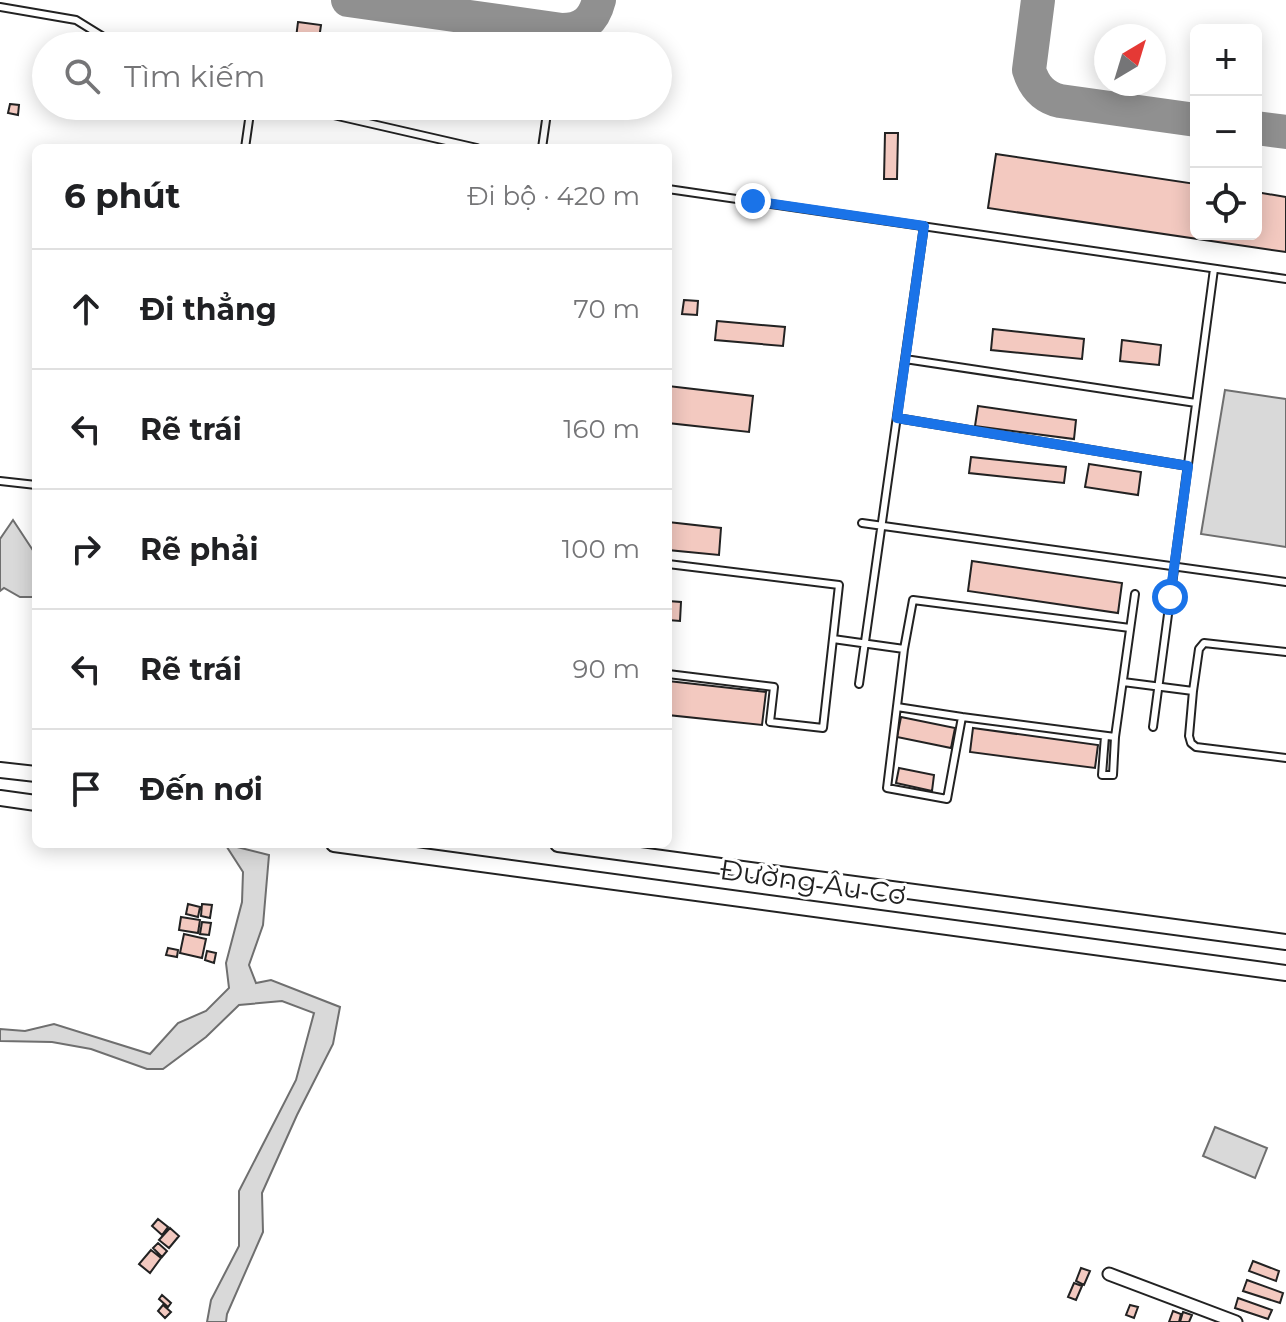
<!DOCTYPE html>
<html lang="vi">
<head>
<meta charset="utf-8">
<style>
  body { margin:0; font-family:Montserrat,sans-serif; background:#f6f6f6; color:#202124 }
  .controls { position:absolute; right:24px; top:24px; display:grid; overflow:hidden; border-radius:12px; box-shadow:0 4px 20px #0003 }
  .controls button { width:72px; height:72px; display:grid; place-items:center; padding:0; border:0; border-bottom:2px solid #e0e0e0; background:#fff; color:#202124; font:40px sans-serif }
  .compass { position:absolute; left:1094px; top:24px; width:72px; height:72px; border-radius:50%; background:#fff; box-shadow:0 4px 20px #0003; rotate:38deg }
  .stop { position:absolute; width:24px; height:24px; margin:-18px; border:6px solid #1a73e8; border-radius:50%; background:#fff }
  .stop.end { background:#1a73e8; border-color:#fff; box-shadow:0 2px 8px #0008 }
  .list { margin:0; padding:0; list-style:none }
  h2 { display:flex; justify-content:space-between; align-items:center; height:104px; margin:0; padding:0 32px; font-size:34px }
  h2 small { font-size:26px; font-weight:400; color:#757577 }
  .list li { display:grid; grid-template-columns:52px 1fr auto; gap:24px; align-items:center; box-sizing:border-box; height:120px; padding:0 32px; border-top:2px solid #e0e0e0 }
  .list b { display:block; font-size:30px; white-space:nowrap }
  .list em { font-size:26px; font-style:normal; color:#757577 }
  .icon { flex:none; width:44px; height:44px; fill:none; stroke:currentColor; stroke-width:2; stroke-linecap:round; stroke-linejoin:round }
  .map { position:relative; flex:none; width:1286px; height:1322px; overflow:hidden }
  .search { position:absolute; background:#fff; box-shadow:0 4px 20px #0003; left:32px; top:32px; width:640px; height:88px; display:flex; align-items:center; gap:20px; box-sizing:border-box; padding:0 28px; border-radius:44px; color:#757577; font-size:30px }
  .panel { position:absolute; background:#fff; box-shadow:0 4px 20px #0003; left:32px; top:144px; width:640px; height:704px; border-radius:12px }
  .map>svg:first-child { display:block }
</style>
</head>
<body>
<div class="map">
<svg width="1286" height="1322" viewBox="0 0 1286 1322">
  <rect width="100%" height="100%" fill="#fff"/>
  <!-- water -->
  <path fill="#d9d9d9" stroke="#6f6f6f" stroke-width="2" d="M1225,390L1286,399V547L1201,534Z
    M13,520L36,555V597H20L4,588L0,591V539Z
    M225,844L269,855L263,925L249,965L256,983L271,980L340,1007L333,1044L297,1115L262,1193L263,1232L227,1314L226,1322H207L211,1300L239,1246V1191L296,1080L314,1013L282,1001L239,1005L206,1037L163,1069H147L91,1049L52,1042L0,1041V1029L25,1031L54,1024L150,1054L178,1023L206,1011L229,988L226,963L242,902L243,872Z
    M1215,1127L1267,1148L1255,1178L1203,1156Z"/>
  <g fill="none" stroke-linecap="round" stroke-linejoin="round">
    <!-- taxiway -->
    <path stroke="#909090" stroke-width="34" d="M348,0L562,30C583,30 594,20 599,0
      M1038,0L1029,70C1034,86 1043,97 1060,101L1196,120
      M1256,128L1286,132"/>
  </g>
  <!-- building -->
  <path fill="#f3c9c0" stroke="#222" stroke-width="2" d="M298,22L321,25L318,46H295Z
    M10,104L19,105L18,115L8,113Z
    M396,106H430L429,112Z
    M885,133H898L897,179H884Z
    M996,154L1196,184V234H1256V192L1286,197V252L988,208Z
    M684,300L698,301L697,315L682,314Z
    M717,321L785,327L783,346L715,340Z
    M993,329L1084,339L1082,359L991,350Z
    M1122,340L1161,345L1159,365L1120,361Z
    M668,386L753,396L749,432L668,423Z
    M978,406L1076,420L1074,439L975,426Z
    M971,457L1066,467L1064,483L969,473Z
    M1089,464L1141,472L1138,495L1085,487Z
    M668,522L721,528L719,555L668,550Z
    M972,561L1122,583L1118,613L968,591Z
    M668,601L681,602L680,621L668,620Z
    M668,681L766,692L762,725L668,715Z
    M901,717L955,728L951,748L897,737Z
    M973,728L1098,745L1095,768L970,752Z
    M899,768L934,775L932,791L896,783Z
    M188,904L200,907L198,917L186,914Z
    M202,904L212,905L210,918L201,916Z
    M181,917L200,920L198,933L179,930Z
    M202,922L211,923L209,935L200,934Z
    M184,934L206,939L202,958L180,953Z
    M168,948L178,950L177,957L166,955Z
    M207,951L216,953L214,963L205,960Z
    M158,1219L168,1227L162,1235L152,1226Z
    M170,1228L179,1236L169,1248L159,1240Z
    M158,1243L167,1251L162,1257L153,1248Z
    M151,1250L161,1258L150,1273L139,1264Z
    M1253,1261L1279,1271L1276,1281L1249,1271Z
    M1081,1268L1090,1271L1084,1285L1076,1281Z
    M1247,1280L1283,1293L1280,1303L1243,1291Z
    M1074,1283L1082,1286L1076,1300L1068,1297Z
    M162,1295L171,1303L168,1307L159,1299Z
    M1238,1298L1272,1310L1268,1319L1235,1308Z
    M163,1305L171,1312L165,1318L158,1311Z
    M1130,1305L1138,1307L1134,1318L1126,1315Z
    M1173,1311L1181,1314L1179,1322H1169Z
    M1183,1312L1192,1315L1189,1322H1180Z"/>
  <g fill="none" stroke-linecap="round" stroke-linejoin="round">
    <defs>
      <path id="service" d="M0,7L76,20L118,46
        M294,106L477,148
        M245,148L251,106
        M542,148L548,106
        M668,189L1286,279
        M905,359L1196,403
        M897,418L1188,466
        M0,481L36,485
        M862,523L1286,582
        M668,564L839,585L823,728L770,722L774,687L668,674
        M833,639L904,649L887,788L947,799L962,717L1115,737L1113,775H1102L1105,736
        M904,649L913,600L1130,628
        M1123,682L1193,691L1189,736L1191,743L1196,747L1286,758
        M859,684L924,226
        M1193,691L1199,649L1204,643L1286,652
        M897,707L962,717
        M1153,727L1214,269
        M1115,737L1135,594"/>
      <path id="minor" d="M1109,1274L1236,1322"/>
      <path id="tertiary" d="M0,770L36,774
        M0,798L36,803
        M334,844L1286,973
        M558,844L1286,942"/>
    </defs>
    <!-- service casing -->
    <use href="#service" stroke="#222" stroke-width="10"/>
    <!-- minor casing -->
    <use href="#minor" stroke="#222" stroke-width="15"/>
    <!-- tertiary casing -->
    <use href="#tertiary" stroke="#222" stroke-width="18"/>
    <!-- service -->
    <use href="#service" stroke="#fff" stroke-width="6"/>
    <!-- minor -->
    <use href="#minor" stroke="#fff" stroke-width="11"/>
    <!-- tertiary -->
    <use href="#tertiary" stroke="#fff" stroke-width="14"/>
  </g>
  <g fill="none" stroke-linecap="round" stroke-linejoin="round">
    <!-- route -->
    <path stroke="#1a73e8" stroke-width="10" d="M753,201L924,226L897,418L1188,466L1170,597"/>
  </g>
  <g text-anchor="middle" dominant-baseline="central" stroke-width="6" stroke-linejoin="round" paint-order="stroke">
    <!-- street labels -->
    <g font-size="28" fill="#222" stroke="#fff">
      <text transform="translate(813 882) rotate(8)">Đường Âu Cơ</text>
    </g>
  </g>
</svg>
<div class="controls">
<button>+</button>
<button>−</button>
<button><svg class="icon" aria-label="locate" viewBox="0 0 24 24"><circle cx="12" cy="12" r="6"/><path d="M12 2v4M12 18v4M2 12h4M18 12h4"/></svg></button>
</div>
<svg class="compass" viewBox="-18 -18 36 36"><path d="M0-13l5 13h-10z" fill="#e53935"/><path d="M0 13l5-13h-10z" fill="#757577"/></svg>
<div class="stop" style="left:1170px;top:597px"></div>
<div class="stop end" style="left:753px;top:201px"></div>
<div class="search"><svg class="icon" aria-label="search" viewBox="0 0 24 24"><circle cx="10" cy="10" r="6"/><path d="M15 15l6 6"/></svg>Tìm kiếm</div>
<section class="panel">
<h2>6 phút<small>Đi bộ · 420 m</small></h2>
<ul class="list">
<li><svg class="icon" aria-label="ahead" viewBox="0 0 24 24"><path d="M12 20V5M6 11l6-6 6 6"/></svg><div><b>Đi thẳng</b></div><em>70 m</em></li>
<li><svg class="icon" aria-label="left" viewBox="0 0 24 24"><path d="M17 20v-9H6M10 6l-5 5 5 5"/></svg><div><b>Rẽ trái</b></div><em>160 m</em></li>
<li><svg class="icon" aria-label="right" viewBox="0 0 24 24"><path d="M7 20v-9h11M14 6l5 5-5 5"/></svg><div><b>Rẽ phải</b></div><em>100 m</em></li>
<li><svg class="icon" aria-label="left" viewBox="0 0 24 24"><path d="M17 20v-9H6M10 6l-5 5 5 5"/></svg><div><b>Rẽ trái</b></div><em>90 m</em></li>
<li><svg class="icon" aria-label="arrive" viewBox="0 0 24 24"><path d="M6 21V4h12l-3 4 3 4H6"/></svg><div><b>Đến nơi</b></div></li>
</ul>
</section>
</div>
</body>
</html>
